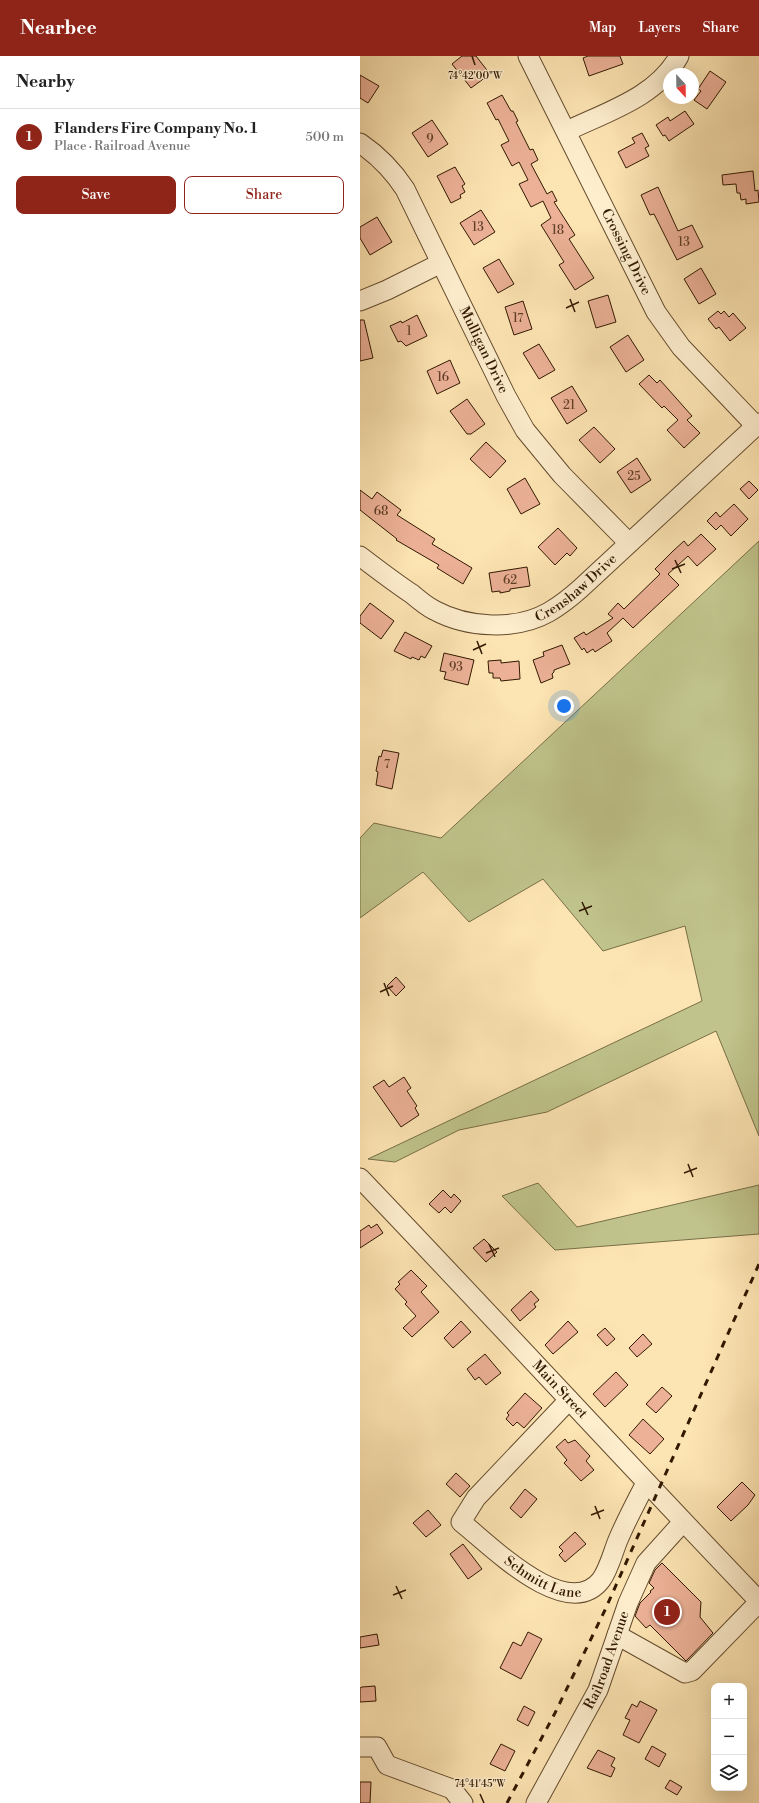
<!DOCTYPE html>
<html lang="en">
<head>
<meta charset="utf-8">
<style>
  body { margin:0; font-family:"Libre Bodoni",serif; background:#f2f2f2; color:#222 }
  .controls { position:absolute; right:12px; bottom:12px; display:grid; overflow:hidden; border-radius:8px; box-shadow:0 4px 16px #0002 }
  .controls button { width:36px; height:36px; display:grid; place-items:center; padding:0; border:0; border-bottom:1px solid #e0e0e0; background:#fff; color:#222; font:20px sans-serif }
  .compass { position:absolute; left:303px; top:12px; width:36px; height:36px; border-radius:50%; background:#fff; box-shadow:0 4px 16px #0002; rotate:158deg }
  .you { position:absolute; left:204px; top:650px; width:14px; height:14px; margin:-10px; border:3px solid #fff; border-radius:50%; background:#1a73e8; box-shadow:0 0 0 6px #1a73e833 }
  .badge { display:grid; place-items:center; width:26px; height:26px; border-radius:50%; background:#8f2418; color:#fff; font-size:13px; font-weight:700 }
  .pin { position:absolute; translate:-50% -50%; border:2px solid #fff; box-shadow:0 1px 4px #0006 }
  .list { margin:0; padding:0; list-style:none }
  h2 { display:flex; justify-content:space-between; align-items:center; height:52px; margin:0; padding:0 16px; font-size:17px }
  h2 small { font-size:13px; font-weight:400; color:#767676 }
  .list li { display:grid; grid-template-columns:26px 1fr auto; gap:12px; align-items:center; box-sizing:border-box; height:56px; padding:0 16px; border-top:1px solid #e0e0e0 }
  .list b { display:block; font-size:15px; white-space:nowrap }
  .list p { margin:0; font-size:13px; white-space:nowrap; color:#767676 }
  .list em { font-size:13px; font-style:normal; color:#767676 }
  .actions { display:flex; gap:8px; padding:12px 16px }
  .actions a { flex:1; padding:9px 0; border:1px solid #8f2418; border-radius:8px; text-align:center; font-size:14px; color:#8f2418 }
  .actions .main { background:#8f2418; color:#fff }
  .icon { flex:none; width:22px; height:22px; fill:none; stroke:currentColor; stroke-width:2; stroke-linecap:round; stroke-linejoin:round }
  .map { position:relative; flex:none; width:399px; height:1747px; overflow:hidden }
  header { display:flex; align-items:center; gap:24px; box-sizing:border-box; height:56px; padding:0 20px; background:#8f2418; color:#fff }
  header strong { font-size:19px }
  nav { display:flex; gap:22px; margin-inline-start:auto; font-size:14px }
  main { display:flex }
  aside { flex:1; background:#fff }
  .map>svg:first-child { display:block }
</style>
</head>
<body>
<header>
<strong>Nearbee</strong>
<nav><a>Map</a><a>Layers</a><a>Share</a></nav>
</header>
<main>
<aside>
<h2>Nearby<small></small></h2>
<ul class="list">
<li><span class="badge">1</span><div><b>Flanders Fire Company No. 1</b><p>Place · Railroad Avenue</p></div><em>500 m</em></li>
</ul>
<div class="actions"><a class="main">Save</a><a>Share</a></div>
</aside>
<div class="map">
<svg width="399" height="1747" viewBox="0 0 399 1747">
  <rect width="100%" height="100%" fill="#fde5b3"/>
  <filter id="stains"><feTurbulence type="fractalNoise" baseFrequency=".005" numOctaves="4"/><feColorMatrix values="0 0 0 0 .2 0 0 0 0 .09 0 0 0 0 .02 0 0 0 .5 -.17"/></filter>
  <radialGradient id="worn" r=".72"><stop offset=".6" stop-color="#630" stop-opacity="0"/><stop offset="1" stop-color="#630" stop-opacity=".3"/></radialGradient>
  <!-- green -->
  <path fill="#c0c48c" stroke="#786e46" d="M399,485V1080L356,975L187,1056L99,1074L35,1106L8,1103L342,945L325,870L243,895L183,823L109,866L63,816L0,862V782L14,767L81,782Z
    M178,1127L217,1171L399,1129V1178L195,1194L142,1140Z"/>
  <!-- building -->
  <path fill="#ecb197" stroke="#311800" d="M102,0H116L130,18L111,32L92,8Z
    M228,0H260L263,8L229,20L223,2Z
    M350,15L366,26L347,53L334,44L341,35L338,33Z
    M0,19L19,30L8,47L0,42Z
    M142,39L151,55H153L158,65L156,66L170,94L173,93L178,104L171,108L187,138L192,135L197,145L194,146L215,179L209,183L234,222L215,234L199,209L204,206L181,169L191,162L183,145L171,151L159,128L168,124L159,106L152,110L141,89L149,85L138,63L136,64L127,47Z
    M325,55L334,68L309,85L305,79L303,80L296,69L308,61L310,65Z
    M72,64L88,88L68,101L52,77Z
    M282,77L289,90L285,92L289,100L266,112L258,96L275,87L272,82Z
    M95,111L105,128L102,130L105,136L100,139L101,142L91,147L77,120Z
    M393,115L395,135L398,134L399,146L386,148V143L381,144L380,137H377L376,128L363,129L362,119Z
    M298,131L318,175L332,169L343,191L317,204L294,158L290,159L281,139Z
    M121,154L135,176L114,189L100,167Z
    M17,161L32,186L10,199L0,182V171Z
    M139,203L154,228L138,237L123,212Z
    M341,212L356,238L339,248L324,223Z
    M248,239L256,266L236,272L228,245Z
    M163,245L172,273L154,279L145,251Z
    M358,255L361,258L364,255L369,261L373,257L386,272L370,285L359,271L356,273L348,263Z
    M57,259L67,280L46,290L41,285L38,286L30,270L41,265L42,267Z
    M0,264H4L13,302L0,305Z
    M268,279L284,304L266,316L250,291Z
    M179,288L195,314L179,323L163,297Z
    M90,304L100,327L77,338L67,315Z
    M289,319L297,327L300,324L332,360L327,364L340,377L324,392L307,374L318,364L304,350L302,352L279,328Z
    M212,330L227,355L207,368L191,342Z
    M107,343L125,368L111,378H107L90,355Z
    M234,371L255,393L240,407L219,384Z
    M126,386L146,405L130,422L110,403Z
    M277,402L291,424L271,437L257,416Z
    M165,422L180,448L161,458L147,433Z
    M389,425L398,434L389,443L380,433Z
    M0,434L12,443L17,436L41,454L37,459L75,483L72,488L112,512L103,528L77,512L79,509L36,484L37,483L0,454Z
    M374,448L388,463L371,480L361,469L356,474L347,465L356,456L360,461Z
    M198,472L217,492L210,500L207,497L195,509L178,491Z
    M341,478L356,493L337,510L328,500L308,518L319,529L273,572L263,562L247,577L252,585L235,596L233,593L227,597L224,592L222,594L214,582L224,576L226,579L253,562L248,558L258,547L264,553L300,518L295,513L313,495L324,485L328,490Z
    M167,511L170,530L150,533V535L140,537V535L132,536L129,517Z
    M10,547L34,565L21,583L0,567V560Z
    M45,576L72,590L65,602L61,600L59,604L52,601L51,603L34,595Z
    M202,589L210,608L194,614V616L192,618L193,622L181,627L173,604L184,600L183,596Z
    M84,597L114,604L108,629L84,623L86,616L80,615Z
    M141,604V607L159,605L160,623L141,625L140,622H133V617H129L128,605Z
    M23,694L39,697L32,733L16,729L18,716L16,715L19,700L21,701Z
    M36,921L45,931L36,940L27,930Z
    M44,1021L51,1032L47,1035L57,1050L55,1052L59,1059L41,1071L13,1031L24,1024L29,1031Z
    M83,1134L91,1142L94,1138L101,1145L91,1157L85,1151L79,1157L69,1148Z
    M17,1168L23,1177L0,1192V1175L9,1169L11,1172Z
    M124,1183L137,1196L126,1206L113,1192Z
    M51,1214L67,1230L61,1236L79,1256L52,1281L43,1272L56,1260L45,1248L47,1246L35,1233L40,1228L38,1226Z
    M171,1235L179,1244L174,1248L176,1251L160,1265L151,1254Z
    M101,1265L111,1276L93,1292L84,1282Z
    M208,1265L218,1276L193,1298L185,1289Z
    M245,1272L255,1283L247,1290L237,1279Z
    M283,1278L292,1288L277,1301L269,1292Z
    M125,1298L141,1317L126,1329L119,1321L115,1324L107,1313Z
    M256,1316L268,1329L245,1351L233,1338Z
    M302,1331L312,1340L296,1357L286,1348Z
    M165,1337L182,1352L164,1372L157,1366L153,1370L146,1363L149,1359L147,1357Z
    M283,1363L304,1383L290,1398L269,1379Z
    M205,1383L208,1387L215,1384L230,1400L226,1405L234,1414L221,1425L204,1407L207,1404L196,1391Z
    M96,1417L110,1430L100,1441L86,1428Z
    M382,1426L395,1439L388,1449L371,1465L357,1451Z
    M165,1433L177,1443L161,1462L150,1452Z
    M68,1454L81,1469L66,1481L53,1467Z
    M215,1476L226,1488L205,1506L199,1499L203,1495L199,1491Z
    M103,1488L122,1513L108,1523L90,1498Z
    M302,1507L341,1546L340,1561L353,1577L326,1605L290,1569L286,1572L275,1560L280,1547L291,1536L290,1535L294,1532L289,1527L295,1514Z
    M168,1576L182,1583L161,1623L140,1612L153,1586L161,1590Z
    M17,1578L19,1589L0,1592V1581Z
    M15,1630L16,1645L0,1646V1632L2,1631Z
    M280,1645L297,1654L279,1687L263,1679L270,1664L265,1662L272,1648L277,1651Z
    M164,1650L175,1656L168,1670L157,1664Z
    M141,1688L155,1695L145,1715L130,1708Z
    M292,1690L306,1698L299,1711L285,1703Z
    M238,1694L255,1702L251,1710L255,1712L251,1721L227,1712Z
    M310,1724L322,1731L317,1739L305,1732Z
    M0,1726H11L10,1747H0Z"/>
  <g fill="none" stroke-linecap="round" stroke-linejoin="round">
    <defs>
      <g id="minor">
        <path id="s1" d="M168,0L296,256L321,291L396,370"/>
        <path d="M207,75C246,56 297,41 319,0"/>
        <path id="s2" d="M0,87C19,100 32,113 45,133L146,340L165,374L202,419L269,487"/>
        <path d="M0,245L27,234L81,207"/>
        <path id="s3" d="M0,500C17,513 34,526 52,538C59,544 66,550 74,554C107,572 156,575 189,556C201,549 211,541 221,532L399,367"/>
        <path id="s4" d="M0,1122C134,1262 265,1405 399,1545"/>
        <path id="s5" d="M209,1344L116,1442L101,1466C129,1488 207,1568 241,1524C249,1513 253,1496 258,1484C266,1465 276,1446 286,1427"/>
        <path d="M257,1579L325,1617L332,1615L399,1546"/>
        <path d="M0,1691H17L27,1709L92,1733L103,1747"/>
        <path id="s6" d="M176,1747L238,1634L268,1547L286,1507L323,1466"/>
      </g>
    </defs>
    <!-- minor casing -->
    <use href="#minor" stroke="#644b2d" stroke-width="21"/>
    <!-- minor -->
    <use href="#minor" stroke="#feeece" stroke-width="19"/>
    <!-- rail -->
    <path stroke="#311800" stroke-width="3" stroke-dasharray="7 7" stroke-linecap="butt" d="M147,1747L195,1657L245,1554L399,1208"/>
  </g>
  <!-- ticks -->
  <path fill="none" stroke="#311800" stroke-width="1.5" d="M112,0L115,9M210,243L215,256M206,252L219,246M315,504L321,517M312,513L325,508M117,585L122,598M113,594L126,588M222,846L228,859M219,855L232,850M24,927L29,940M20,936L33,930M328,1108L333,1121M324,1117L337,1112M129,1188L135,1201M126,1197L139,1192M235,1450L240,1463M231,1459L244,1454M36,1530L42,1543M33,1539L46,1534M120,1738L124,1747"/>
  <g text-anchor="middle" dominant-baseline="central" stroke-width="3" stroke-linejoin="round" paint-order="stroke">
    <!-- number labels -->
    <g font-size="12" fill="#603e26">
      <text x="70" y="83">9</text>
      <text x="118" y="171">13</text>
      <text x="198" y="174">18</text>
      <text x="324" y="186">13</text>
      <text x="158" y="262">17</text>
      <text x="49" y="275">1</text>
      <text x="83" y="321">16</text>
      <text x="209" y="349">21</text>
      <text x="274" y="420">25</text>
      <text x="21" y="455">68</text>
      <text x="150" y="524">62</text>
      <text x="96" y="611">93</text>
      <text x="27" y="708">7</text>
    </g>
    <!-- street labels -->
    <g font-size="14" fill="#311800" stroke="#feeece">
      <text stroke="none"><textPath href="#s1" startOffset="219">Crossing Drive</textPath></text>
      <text stroke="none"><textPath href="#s2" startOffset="244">Mulligan Drive</textPath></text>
      <text stroke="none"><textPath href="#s3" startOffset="247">Crenshaw Drive</textPath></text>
      <text stroke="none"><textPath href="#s4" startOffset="291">Main Street</textPath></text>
      <text stroke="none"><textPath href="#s5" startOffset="264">Schmitt Lane</textPath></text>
      <text stroke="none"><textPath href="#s6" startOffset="160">Railroad Avenue</textPath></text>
    </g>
  </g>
  <g font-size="10" text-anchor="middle" fill="#311800" stroke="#feeece" stroke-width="3" stroke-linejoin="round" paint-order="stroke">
    <text x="115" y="23">74°42'00"W</text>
    <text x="120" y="1731">74°41'45"W</text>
  </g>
  <rect width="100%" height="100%" filter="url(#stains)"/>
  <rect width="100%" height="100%" fill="url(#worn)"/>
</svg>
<div class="controls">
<button>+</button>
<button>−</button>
<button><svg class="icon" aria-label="layers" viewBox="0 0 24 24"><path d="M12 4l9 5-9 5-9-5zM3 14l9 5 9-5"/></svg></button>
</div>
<svg class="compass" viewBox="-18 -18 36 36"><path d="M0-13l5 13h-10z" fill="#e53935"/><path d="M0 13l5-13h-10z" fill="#767676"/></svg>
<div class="you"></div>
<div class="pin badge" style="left:307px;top:1556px">1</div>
</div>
</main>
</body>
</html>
